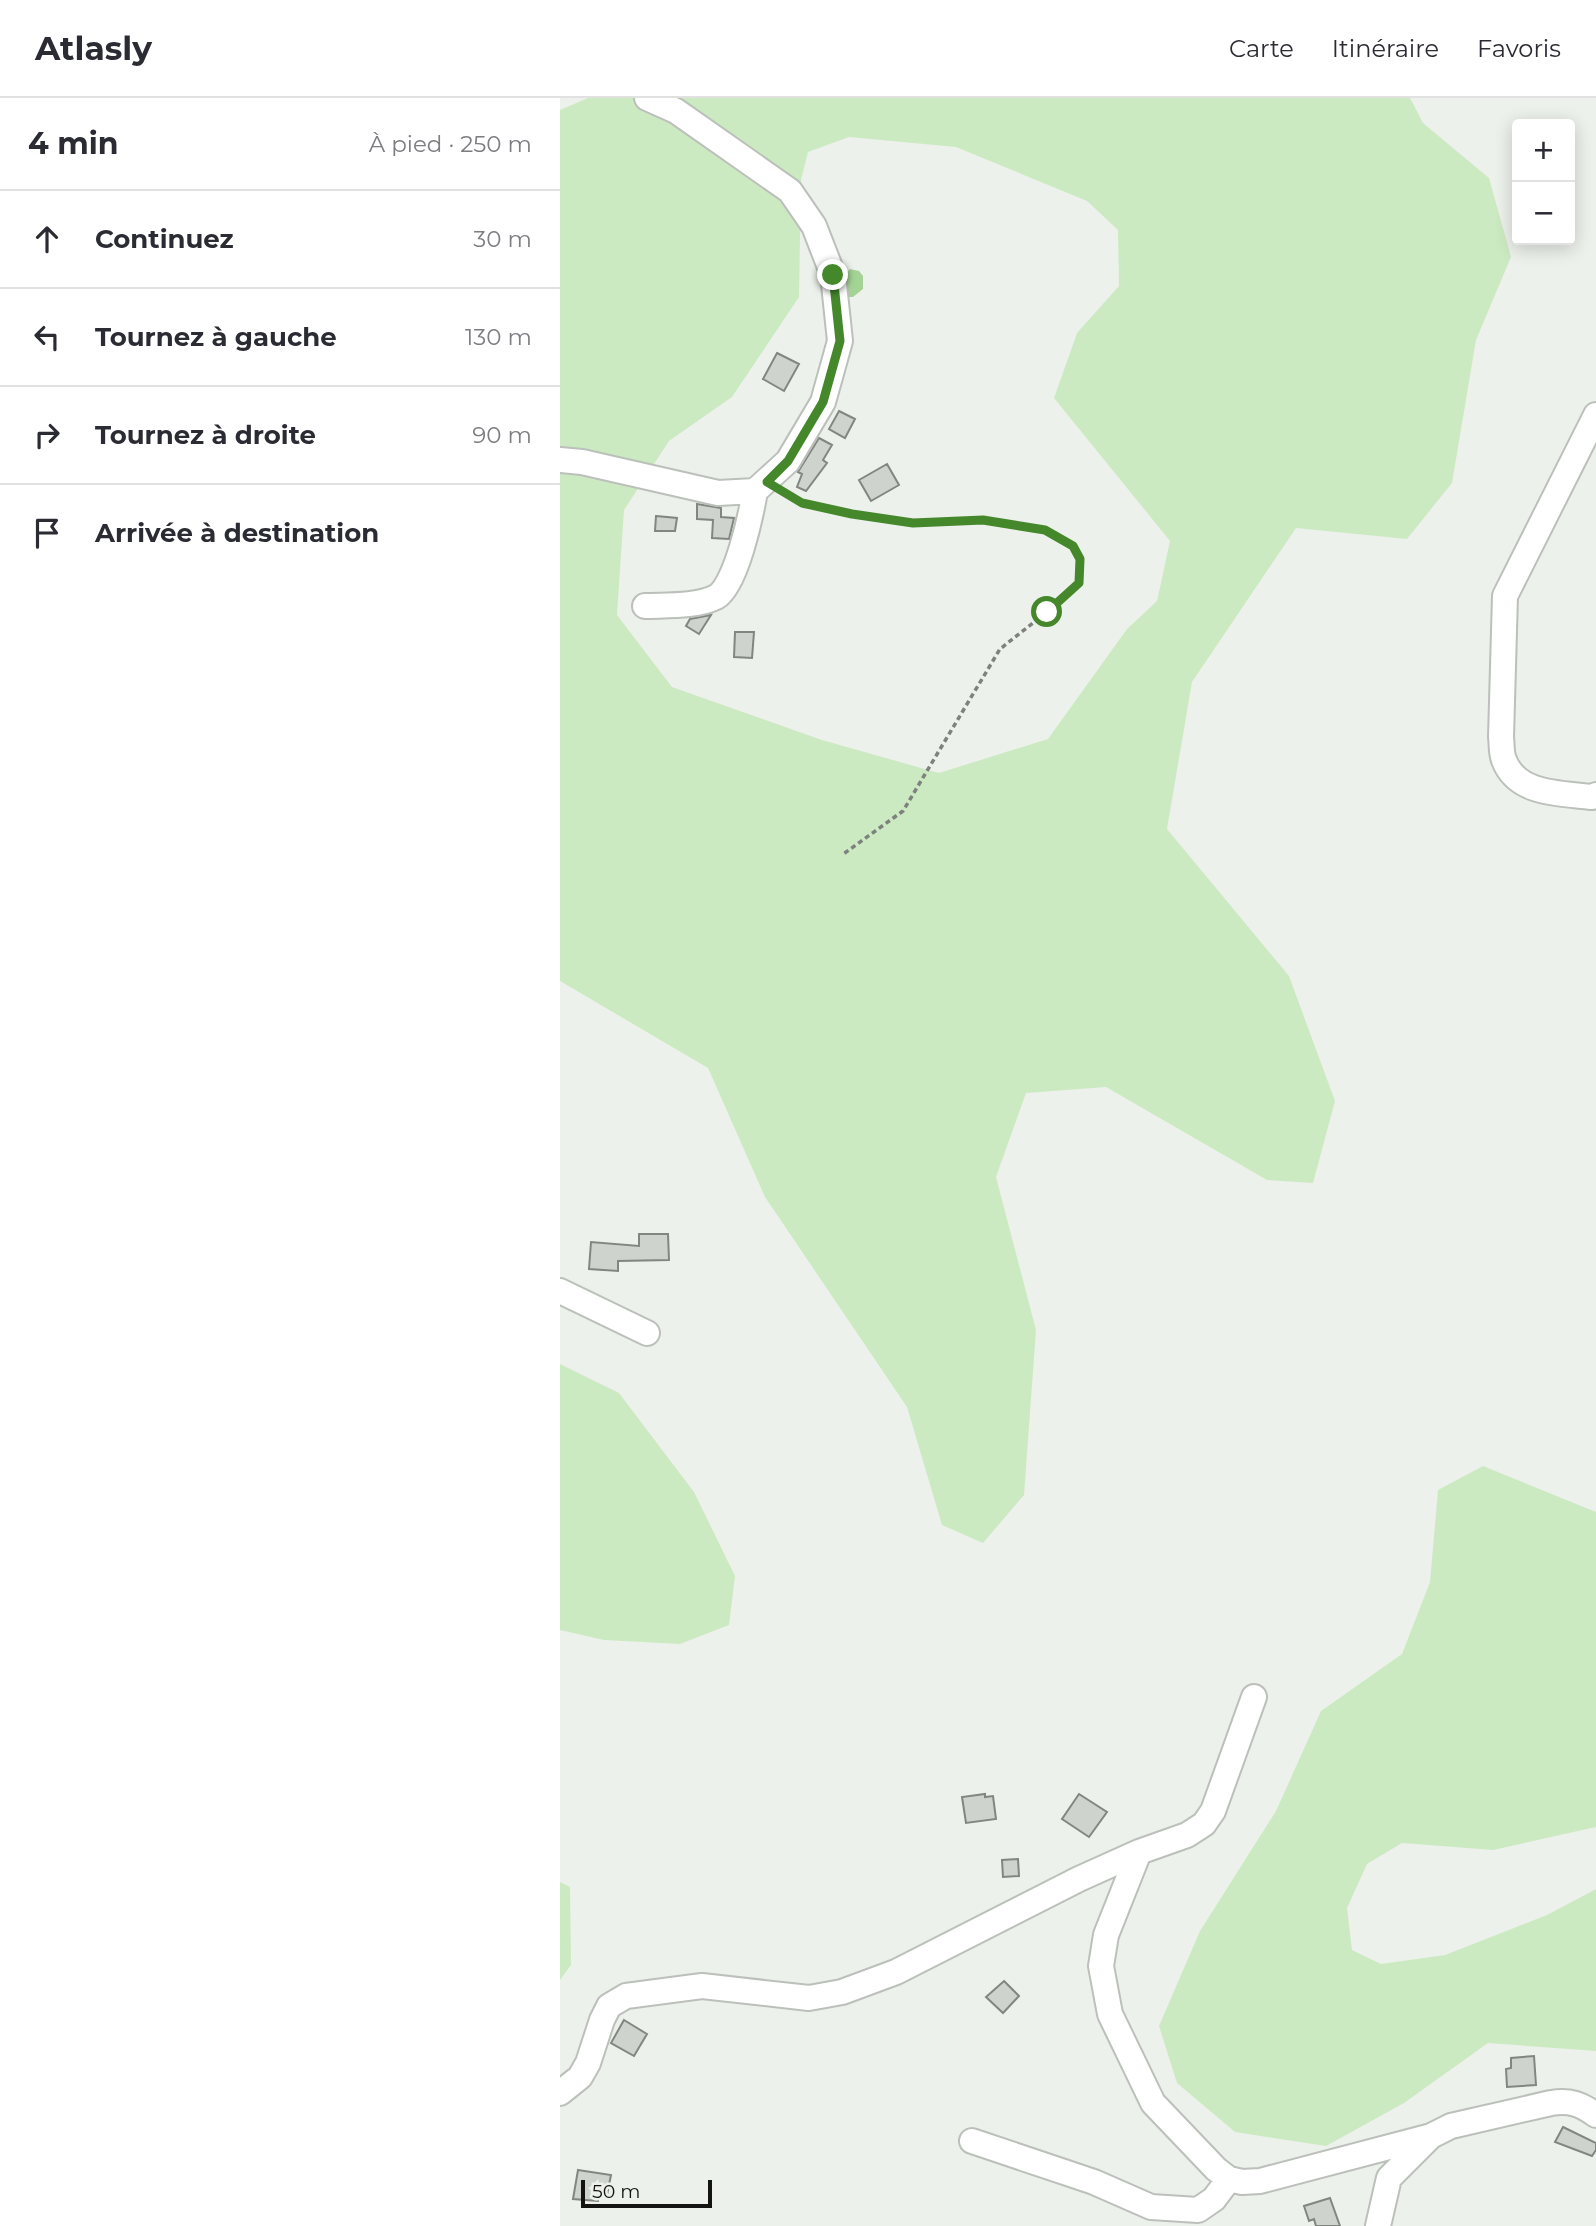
<!DOCTYPE html>
<html lang="fr">
<head>
<meta charset="utf-8">
<style>
  body { margin:0; font-family:Montserrat,sans-serif; background:#f7f7f7; color:#2b2b33 }
  .controls { position:absolute; right:21px; top:21px; display:grid; overflow:hidden; border-radius:7px; box-shadow:0 4px 18px #0003 }
  .controls button { width:63px; height:63px; display:grid; place-items:center; padding:0; border:0; border-bottom:2px solid #e1e1e2; background:#fff; color:#2b2b33; font:35px sans-serif }
  .scale { position:absolute; left:21px; bottom:18px; width:131px; box-sizing:border-box; padding-left:7px; border:4px solid #131412; border-top:0; font-size:19px; line-height:24px; white-space:nowrap; color:#131412; -webkit-text-stroke:5px #edf1eb; paint-order:stroke }
  .stop { position:absolute; width:21px; height:21px; margin:-16px; border:5px solid #45882c; border-radius:50%; background:#fff }
  .stop.end { background:#45882c; border-color:#fff; box-shadow:0 2px 7px #0008 }
  .list { margin:0; padding:0; list-style:none }
  h2 { display:flex; justify-content:space-between; align-items:center; height:91px; margin:0; padding:0 28px; font-size:30px }
  h2 small { font-size:23px; font-weight:400; color:#7c7c81 }
  .list li { display:grid; grid-template-columns:46px 1fr auto; gap:21px; align-items:center; box-sizing:border-box; height:98px; padding:0 28px; border-top:2px solid #e1e1e2 }
  .list b { display:block; font-size:26px; white-space:nowrap }
  .list em { font-size:23px; font-style:normal; color:#7c7c81 }
  .icon { flex:none; width:38px; height:38px; fill:none; stroke:currentColor; stroke-width:2; stroke-linecap:round; stroke-linejoin:round }
  .map { position:relative; flex:none; width:1036px; height:2128px; overflow:hidden }
  header { display:flex; align-items:center; gap:42px; box-sizing:border-box; height:98px; padding:0 35px; background:#fff; border-bottom:2px solid #e1e1e2 }
  header strong { font-size:33px }
  nav { display:flex; gap:38px; margin-inline-start:auto; font-size:24px }
  main { display:flex }
  aside { flex:1; background:#fff }
  .map>svg:first-child { display:block }
</style>
</head>
<body>
<header>
<strong>Atlasly</strong>
<nav><a>Carte</a><a>Itinéraire</a><a>Favoris</a></nav>
</header>
<main>
<aside>
<h2>4 min<small>À pied · 250 m</small></h2>
<ul class="list">
<li><svg class="icon" aria-label="ahead" viewBox="0 0 24 24"><path d="M12 20V5M6 11l6-6 6 6"/></svg><div><b>Continuez</b></div><em>30 m</em></li>
<li><svg class="icon" aria-label="left" viewBox="0 0 24 24"><path d="M17 20v-9H6M10 6l-5 5 5 5"/></svg><div><b>Tournez à gauche</b></div><em>130 m</em></li>
<li><svg class="icon" aria-label="right" viewBox="0 0 24 24"><path d="M7 20v-9h11M14 6l5 5-5 5"/></svg><div><b>Tournez à droite</b></div><em>90 m</em></li>
<li><svg class="icon" aria-label="arrive" viewBox="0 0 24 24"><path d="M6 21V4h12l-3 4 3 4H6"/></svg><div><b>Arrivée à destination</b></div></li>
</ul>
</aside>
<div class="map">
<svg width="1036" height="2128" viewBox="0 0 1036 2128">
  <rect width="100%" height="100%" fill="#edf1eb"/>
  <!-- green -->
  <path fill="#cceac2" fill-rule="evenodd" d="M28,0H850L863,25L929,80L951,159L916,242L892,385L847,441L736,430L632,584L607,731L729,878L775,1003L753,1085L707,1082L546,989L466,995L436,1079L476,1232L464,1397L423,1445L382,1427L347,1309L205,1099L148,970L0,883V12ZM289,39L396,49L527,103L558,132L559,188L517,235L494,300L610,443L597,503L567,531L488,641L379,675L262,642L112,589L57,517L64,412L109,343L172,299L239,199L241,82L248,54Z
    M0,1266L59,1295L134,1394L175,1478L169,1527L120,1546L44,1542L0,1532Z
    M923,1368L1036,1414V1729L933,1752L842,1745L807,1766L787,1810L792,1852L821,1866L885,1857L987,1817L1036,1791V1953L928,1945L844,2005L766,2048L675,2034L617,1985L599,1928L640,1833L716,1713L761,1613L842,1556L870,1484L878,1392Z
    M0,1784L10,1789L11,1867L0,1882Z"/>
  <!-- water -->
  <path fill="#a4d495" d="M290,171L299,173L303,178V191L293,199H286L283,179Z"/>
  <!-- building -->
  <path fill="#cfd3cd" stroke="#828681" stroke-width="2" d="M217,255L239,266L224,293L203,281Z
    M279,313L295,321L285,340L269,331Z
    M259,340L272,347L263,362L267,365L246,393L237,389L242,376L238,374Z
    M327,366L339,387L311,403L299,382Z
    M137,406L161,410V419L174,420L169,441L152,440L153,422L137,421Z
    M96,418L117,420L115,433H95Z
    M151,517L139,536L126,528L130,521Z
    M175,534H194L192,560L174,559Z
    M79,1136H108L109,1162L58,1163V1173L29,1171L31,1144L79,1148Z
    M425,1696V1699L433,1698L436,1721L406,1725L402,1699Z
    M519,1696L547,1714L529,1739L502,1721Z
    M458,1761L459,1778L443,1779L442,1762Z
    M444,1883L459,1898L443,1915L426,1899Z
    M64,1922L87,1936L74,1958L51,1945Z
    M974,1958L976,1987L947,1989L946,1971L951,1970V1960Z
    M1003,2029L1036,2045V2052L1032,2058L995,2044Z
    M18,2072L51,2077L47,2097H39L38,2103L13,2101Z
    M770,2100L780,2128H756L754,2121L749,2123L744,2108Z"/>
  <g fill="none" stroke-linecap="round" stroke-linejoin="round">
    <defs>
      <path id="minor" d="M1036,317L945,498L941,639C942,646 941,655 944,662C957,697 1000,695 1032,699L1036,697
        M0,362L22,364L158,395L195,393L228,363L263,304L280,243L273,177L254,128L230,93L116,13L87,0
        M85,508C106,507 136,509 156,499C176,488 191,417 195,393
        M0,1193L87,1235
        M579,1754L546,1837L541,1868L550,1916L593,2005L656,2071L669,2081L682,2084L700,2083L871,2038
        M0,1995L20,1979L28,1965L42,1922L49,1908L66,1898L142,1888L249,1900L282,1894L336,1874L519,1781L579,1754L627,1737L644,1726L653,1713L694,1599
        M412,2043L534,2084L591,2109L638,2112L654,2101L669,2081
        M818,2128L829,2080L871,2038L891,2028L991,2005C1010,2002 1021,2006 1036,2017"/>
    </defs>
    <!-- minor casing -->
    <use href="#minor" stroke="#bbc0ba" stroke-width="28"/>
    <!-- path -->
    <path stroke="#7e817d" stroke-width="3.5" stroke-dasharray="5 3.5" stroke-linecap="butt" d="M224,394L241,405L353,425L423,422L485,432L513,448L520,461L519,485L487,514L440,551L343,713L282,757"/>
    <!-- minor -->
    <use href="#minor" stroke="#fff" stroke-width="24"/>
  </g>
  <g fill="none" stroke-linecap="round" stroke-linejoin="round">
    <!-- route -->
    <path stroke="#45882c" stroke-width="9" d="M273,177L280,243L263,304L228,363L207,384L242,405L292,416L353,425L423,422L485,432L513,448L520,461L519,485L487,514"/>
  </g>
</svg>
<div class="controls">
<button>+</button>
<button>−</button>
</div>
<div class="scale">50 m</div>
<div class="stop" style="left:487px;top:514px"></div>
<div class="stop end" style="left:273px;top:177px"></div>
</div>
</main>
</body>
</html>
